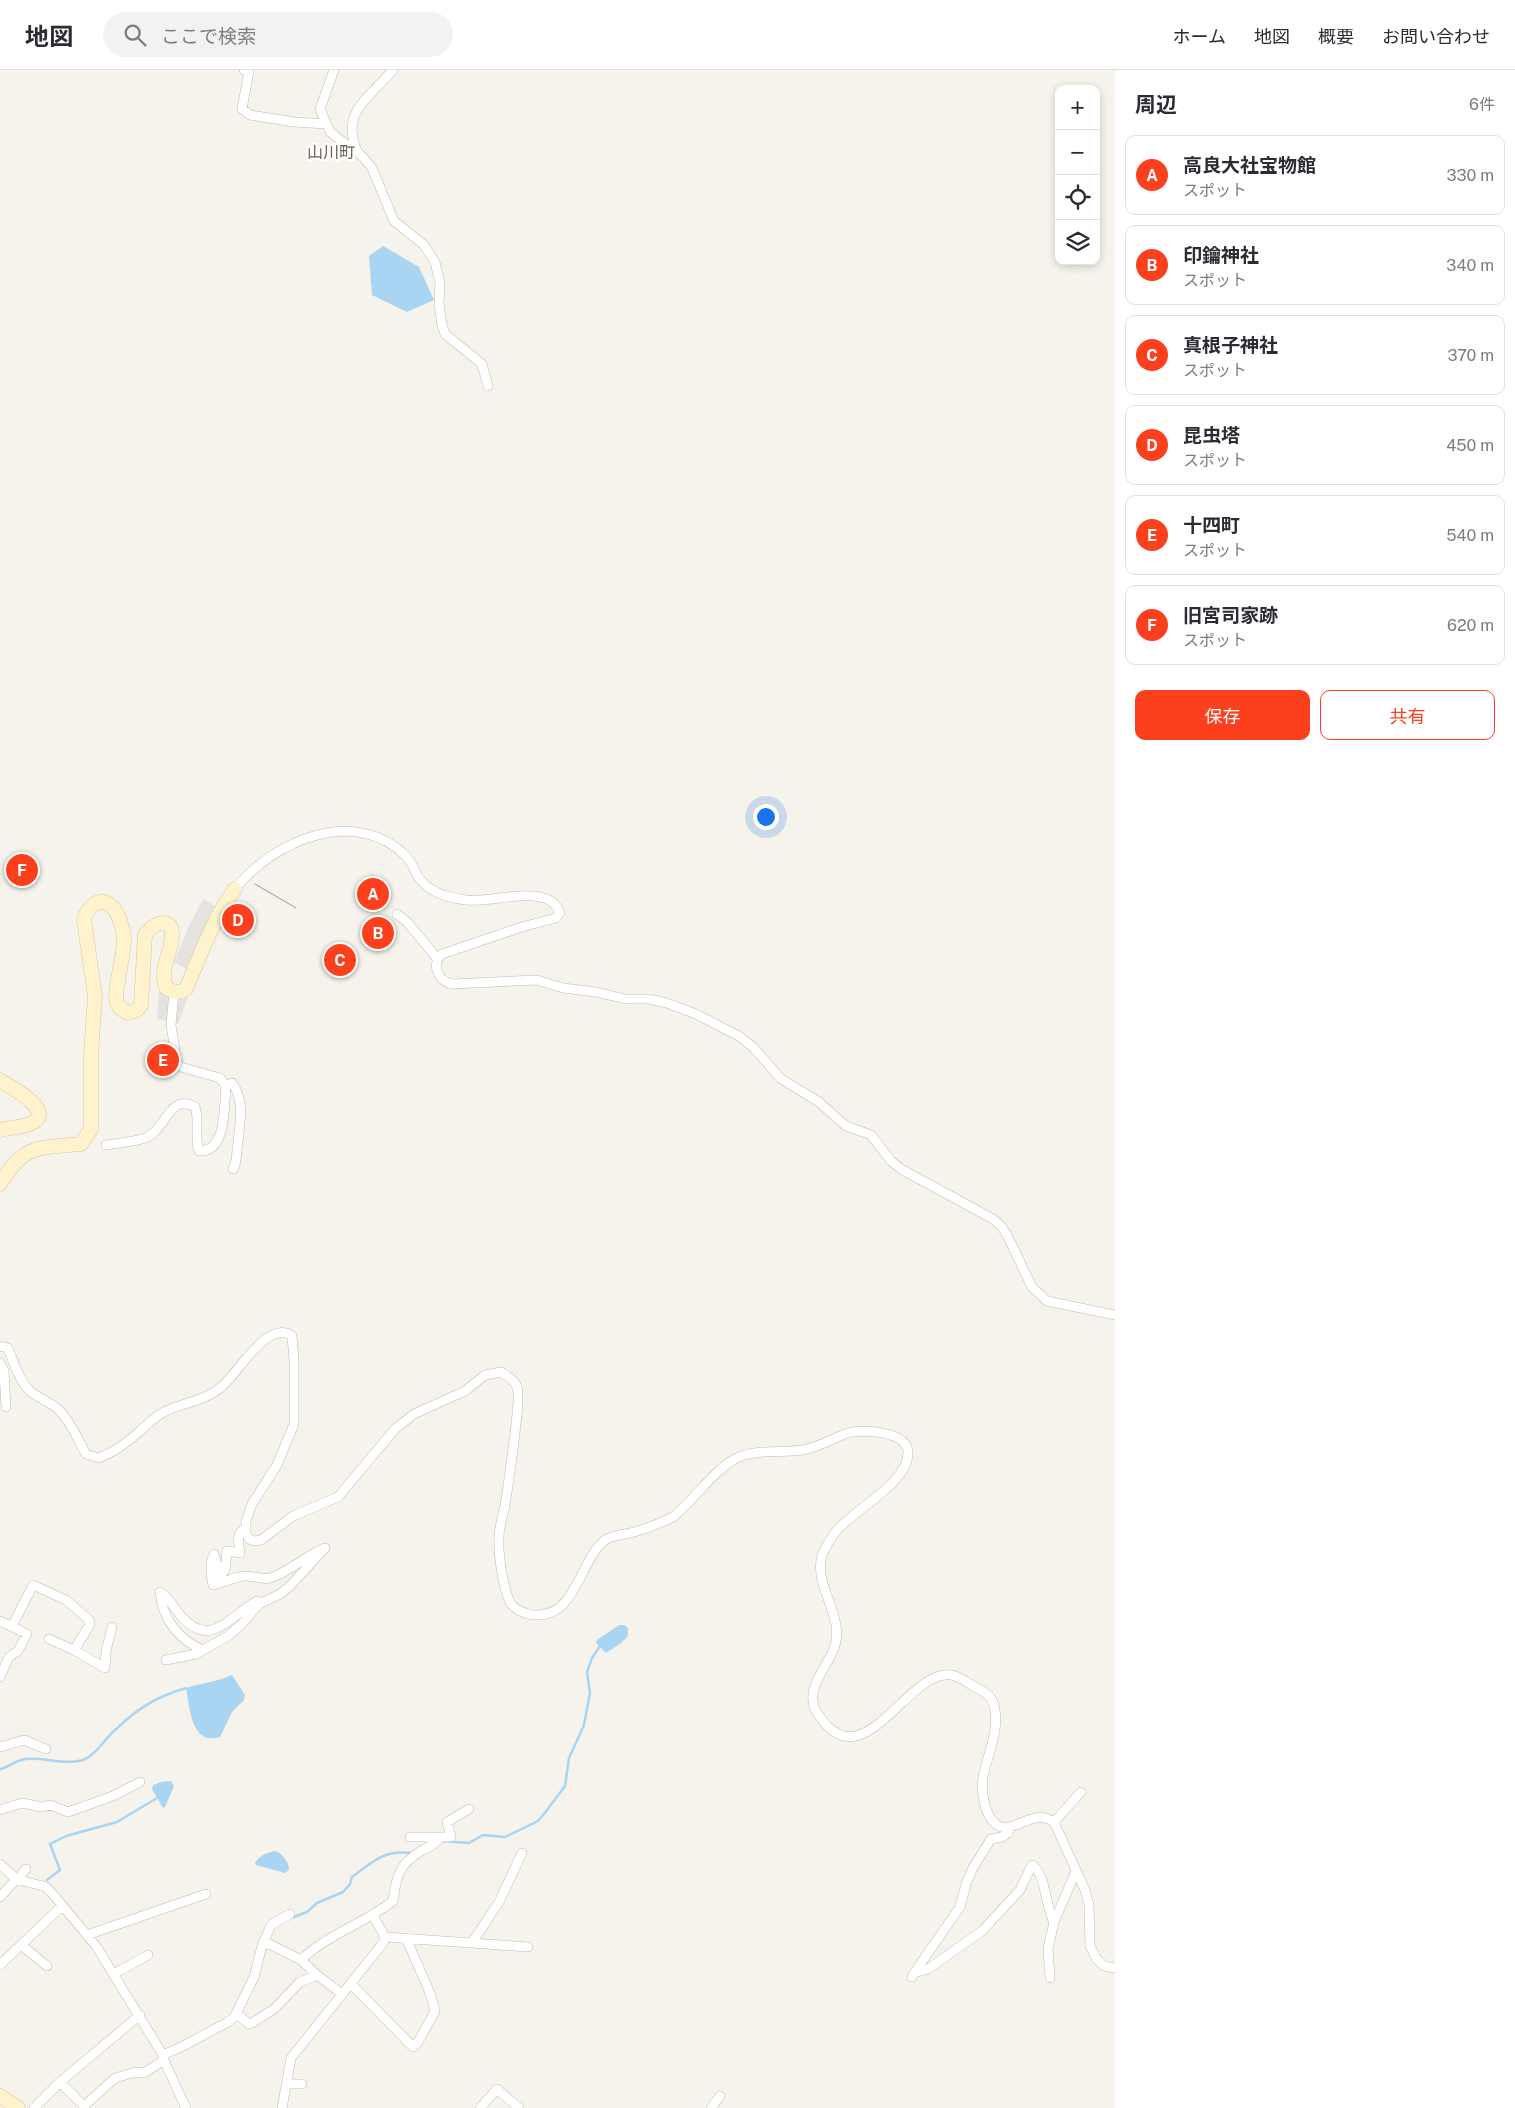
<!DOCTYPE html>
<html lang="ja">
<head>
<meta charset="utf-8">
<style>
  body { margin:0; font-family:"Public Sans","Noto Sans JP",sans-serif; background:#f2f2f3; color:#2b2b33 }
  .controls { position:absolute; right:15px; top:15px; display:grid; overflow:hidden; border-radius:10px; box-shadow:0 2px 8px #0003 }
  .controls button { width:45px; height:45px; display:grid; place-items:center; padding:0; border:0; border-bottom:1px solid #e1e1e2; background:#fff; color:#2b2b33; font:25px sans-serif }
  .you { position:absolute; left:765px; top:746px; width:18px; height:18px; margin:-12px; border:4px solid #fff; border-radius:50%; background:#1a73e8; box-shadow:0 0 0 8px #1a73e833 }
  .badge { display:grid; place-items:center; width:32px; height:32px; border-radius:50%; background:#fc3f1d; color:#fff; font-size:16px; font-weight:700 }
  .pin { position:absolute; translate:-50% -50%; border:2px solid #fff; box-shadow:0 1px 5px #0006 }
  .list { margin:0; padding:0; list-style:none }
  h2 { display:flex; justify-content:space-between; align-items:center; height:65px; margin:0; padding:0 20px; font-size:21px }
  h2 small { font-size:16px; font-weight:400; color:#7c7c81 }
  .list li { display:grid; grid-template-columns:32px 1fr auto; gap:15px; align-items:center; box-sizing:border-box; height:80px; margin:0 10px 10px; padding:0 10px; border:1px solid #e1e1e2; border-radius:10px }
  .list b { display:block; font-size:19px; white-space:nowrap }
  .list p { margin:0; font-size:16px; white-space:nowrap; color:#7c7c81 }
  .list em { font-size:16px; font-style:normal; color:#7c7c81 }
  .actions { display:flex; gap:10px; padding:15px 20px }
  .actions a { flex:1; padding:11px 0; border:1px solid #fc3f1d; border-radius:10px; text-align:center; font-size:18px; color:#fc3f1d }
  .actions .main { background:#fc3f1d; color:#fff }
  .icon { flex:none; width:28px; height:28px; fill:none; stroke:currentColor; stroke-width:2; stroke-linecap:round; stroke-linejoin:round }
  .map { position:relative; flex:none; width:1115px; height:2038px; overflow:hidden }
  header { display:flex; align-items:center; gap:30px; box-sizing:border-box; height:70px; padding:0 25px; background:#fff; border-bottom:1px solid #e1e1e2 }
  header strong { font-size:24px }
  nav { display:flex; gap:28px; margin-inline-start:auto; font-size:18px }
  .search { width:350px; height:45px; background:#f2f2f3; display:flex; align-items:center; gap:12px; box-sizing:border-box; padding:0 18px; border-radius:28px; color:#7c7c81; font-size:19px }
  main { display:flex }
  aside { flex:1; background:#fff }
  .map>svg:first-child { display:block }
</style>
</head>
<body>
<header>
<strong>地図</strong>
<div class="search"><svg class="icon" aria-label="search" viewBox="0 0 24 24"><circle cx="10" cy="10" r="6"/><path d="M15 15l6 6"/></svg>ここで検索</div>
<nav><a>ホーム</a><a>地図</a><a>概要</a><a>お問い合わせ</a></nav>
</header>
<main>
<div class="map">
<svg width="1115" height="2038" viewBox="0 0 1115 2038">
  <rect width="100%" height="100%" fill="#f6f3ec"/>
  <!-- parking -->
  <path fill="#e5e3e0" d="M203,829L217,837L188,900L174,892L188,858Z
    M159,922L188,927L178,954L157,949Z"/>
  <!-- water -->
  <path fill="#a9d4f2" d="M383,176L419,197L434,230L407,242L372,225L369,186Z
    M619,1555H624L628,1558V1566L621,1573L606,1583L596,1573L597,1570Z
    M232,1605L245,1625L244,1630L232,1642L220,1667C191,1676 190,1638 186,1618C201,1613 218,1612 232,1605Z
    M171,1711L174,1716L165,1737L163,1738L152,1719L153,1715L161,1712Z
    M275,1781C283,1784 289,1792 289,1800L285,1803L256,1795L255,1793C260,1785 267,1783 275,1781Z"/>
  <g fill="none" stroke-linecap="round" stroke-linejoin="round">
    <!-- stream -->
    <path stroke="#a9d4f2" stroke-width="2.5" d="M0,1699C8,1698 13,1692 21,1690C37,1685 65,1696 83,1690C96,1685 104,1670 114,1661C137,1639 155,1627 186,1618
      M441,1771L469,1773L483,1765L505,1767L538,1751L544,1744L565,1716L569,1688L584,1655L590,1623L587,1602L592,1588L600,1576
      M47,1810L60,1800L50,1774L66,1766L117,1752L157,1728
      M291,1848L307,1842L317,1833L343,1822L350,1814L352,1807C374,1791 383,1780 411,1783"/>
    <defs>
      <path id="street" d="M244,0L249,1L242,39L250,45L294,52L326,54
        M334,0L320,39L330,62L363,87L372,98L394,151L423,174L435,192L440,213L439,234L442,255L445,264L482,294L488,316
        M357,81C340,42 370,27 393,0
        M235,819C273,771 354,736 405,785C411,791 415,801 419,808C430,823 448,828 466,830C491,834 549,811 560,843L556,848L522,857L442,884C430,895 439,911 452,914L537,910L563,918L596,922L625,929H649L667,933L696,944L739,966L754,978L780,1008L819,1032L846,1056L871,1065L891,1091L901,1099L993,1149L1002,1157L1008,1167L1032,1217L1047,1231L1115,1245
        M397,844L407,852L437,888
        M226,1016L232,1013C245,1029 240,1053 238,1072C236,1081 238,1091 233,1099
        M106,1075C118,1073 133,1072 145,1068C166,1061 169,1022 195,1037C200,1051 194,1067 199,1081C227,1083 224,1035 226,1016L220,1008L181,997L177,994L171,955L174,922
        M0,1276L8,1278C14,1293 19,1311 31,1322C40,1329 51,1332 60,1341C72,1354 78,1370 86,1384L99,1388C114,1382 128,1372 140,1361C148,1354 154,1347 164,1342C182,1333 204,1331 220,1318C236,1307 267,1248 292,1266L294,1290V1354L277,1395L252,1434L246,1451V1463L249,1469L254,1471L261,1470L293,1446L338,1427L395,1359L414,1344L465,1321L485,1305L501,1302C507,1306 515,1310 517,1317C520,1326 516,1353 515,1363C512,1387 509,1411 505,1435C503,1446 499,1457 499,1468C498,1484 503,1518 510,1532C514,1539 524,1544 533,1545C577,1548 578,1492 605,1470C614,1464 625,1465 634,1462C648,1458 661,1453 673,1447C693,1431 717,1396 739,1387C758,1379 782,1383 802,1380C818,1378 833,1368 848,1363C863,1359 907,1361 908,1382C909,1414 850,1441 834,1464C829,1471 822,1482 821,1490C816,1520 847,1550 833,1581C824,1601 803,1622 818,1644C863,1714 907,1599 951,1605C959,1606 966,1612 973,1616C980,1619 988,1623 992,1630C1003,1654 987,1685 983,1707C981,1719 984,1741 992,1750C1010,1773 1029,1735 1054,1752L1085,1820L1089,1835L1090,1876L1096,1888L1104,1896L1115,1898
        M0,1293L4,1301L6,1337
        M0,1551L27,1564L18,1581L9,1587L0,1607
        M12,1556L33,1515L66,1530L87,1548L90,1552L89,1556L74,1580L105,1598L106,1581L112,1557
        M49,1569L74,1580
        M203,1580C179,1570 162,1549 160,1522C169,1527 174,1538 181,1546C211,1580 229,1546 257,1531
        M166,1590L196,1584L228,1566L242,1554L259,1534L280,1524L289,1517L325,1478C306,1485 290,1502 270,1508C261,1510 252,1505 243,1506C236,1507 222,1513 213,1515C211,1504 209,1494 214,1484L220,1507L225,1500L227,1481L240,1483C239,1472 235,1464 246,1458
        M0,1677L24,1670L46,1679
        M0,1740L22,1733L42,1737L50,1735L68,1742L113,1726L140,1712
        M1054,1752L1081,1722
        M410,1767H451L447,1752L469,1739
        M0,1794L16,1809L46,1817L57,1829L96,1876L163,1985L164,1990L186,2038
        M0,1827L26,1799
        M87,1865L206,1824
        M385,1867L472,1873L499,1832L522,1783
        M472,1873L528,1877
        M21,1875L47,1896
        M262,1876L271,1855L290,1844
        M301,1890L317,1905L342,1924
        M0,1895L62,1836
        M914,1903L960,1837L966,1814L973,1798L991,1769L1002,1767L1008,1763L1009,1758
        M114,1904L148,1885
        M912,1907L914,1903L928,1899L982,1861L1020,1820L1032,1795C1046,1803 1045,1837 1054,1852
        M1050,1908L1048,1879L1054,1852L1076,1801
        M351,1914L413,1977L418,1972L435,1941L430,1923L406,1868
        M235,1946L238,1945L249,1954L252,1953L274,1939L300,1912L317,1905
        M163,1985L183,1976L228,1952L235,1946L254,1907L262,1876L269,1874L301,1890C326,1865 365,1853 393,1831C396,1807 399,1794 421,1781C429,1777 435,1774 441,1767
        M60,2012L84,2036L115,2008L136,2002L144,2003L164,1990
        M286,2014H302
        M34,2038L60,2012L140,1945
        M282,2038L291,1988L383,1873L385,1867L373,1846
        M480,2038L497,2019L519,2038
        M711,2038L720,2026"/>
      <path id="secondary" d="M0,1010C8,1016 54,1039 34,1052C24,1058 11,1057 0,1060
        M0,1114C24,1074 38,1078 81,1074L91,1059V984L95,926L84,850C87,838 99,825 111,836C119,842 123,858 124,868C125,886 113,919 117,933C119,939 123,940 128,943L137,940L141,935L145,865C152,854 172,845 172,864C172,885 159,896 166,918C174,922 178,924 186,919C200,886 213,849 235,819
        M0,2026L18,2038"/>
    </defs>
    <!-- street casing -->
    <use href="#street" stroke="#c2bbae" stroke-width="10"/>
    <!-- secondary casing -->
    <use href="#secondary" stroke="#d6c79b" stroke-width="15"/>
    <!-- street -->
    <use href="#street" stroke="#fff" stroke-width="9"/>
    <!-- secondary -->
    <use href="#secondary" stroke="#fff3cd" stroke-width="14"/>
    <!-- tram -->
    <path stroke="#9a9a9a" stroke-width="1" d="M255,814L296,838"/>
  </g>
  <g text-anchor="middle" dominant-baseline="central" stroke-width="5" stroke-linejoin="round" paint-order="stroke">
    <!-- quarter labels -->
    <g font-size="16" fill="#6e6250" stroke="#fff">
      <text x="331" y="82">山川町</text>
    </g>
  </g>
</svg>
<div class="controls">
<button>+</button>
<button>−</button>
<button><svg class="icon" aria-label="locate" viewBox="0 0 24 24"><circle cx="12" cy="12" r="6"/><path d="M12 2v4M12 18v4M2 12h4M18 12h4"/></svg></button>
<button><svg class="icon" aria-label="layers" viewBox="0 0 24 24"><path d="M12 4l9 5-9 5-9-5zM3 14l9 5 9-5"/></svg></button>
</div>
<div class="you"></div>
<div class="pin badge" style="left:373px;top:824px">A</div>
<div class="pin badge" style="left:378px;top:863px">B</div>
<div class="pin badge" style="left:340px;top:890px">C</div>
<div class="pin badge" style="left:238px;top:850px">D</div>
<div class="pin badge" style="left:163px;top:990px">E</div>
<div class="pin badge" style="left:22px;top:800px">F</div>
</div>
<aside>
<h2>周辺<small>6件</small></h2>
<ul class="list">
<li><span class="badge">A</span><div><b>高良大社宝物館</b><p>スポット</p></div><em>330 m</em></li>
<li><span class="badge">B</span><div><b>印鑰神社</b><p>スポット</p></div><em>340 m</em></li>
<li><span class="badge">C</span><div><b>真根子神社</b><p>スポット</p></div><em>370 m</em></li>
<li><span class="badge">D</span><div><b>昆虫塔</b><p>スポット</p></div><em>450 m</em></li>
<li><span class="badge">E</span><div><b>十四町</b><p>スポット</p></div><em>540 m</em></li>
<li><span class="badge">F</span><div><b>旧宮司家跡</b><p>スポット</p></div><em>620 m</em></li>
</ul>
<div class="actions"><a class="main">保存</a><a>共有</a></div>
</aside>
</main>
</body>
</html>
